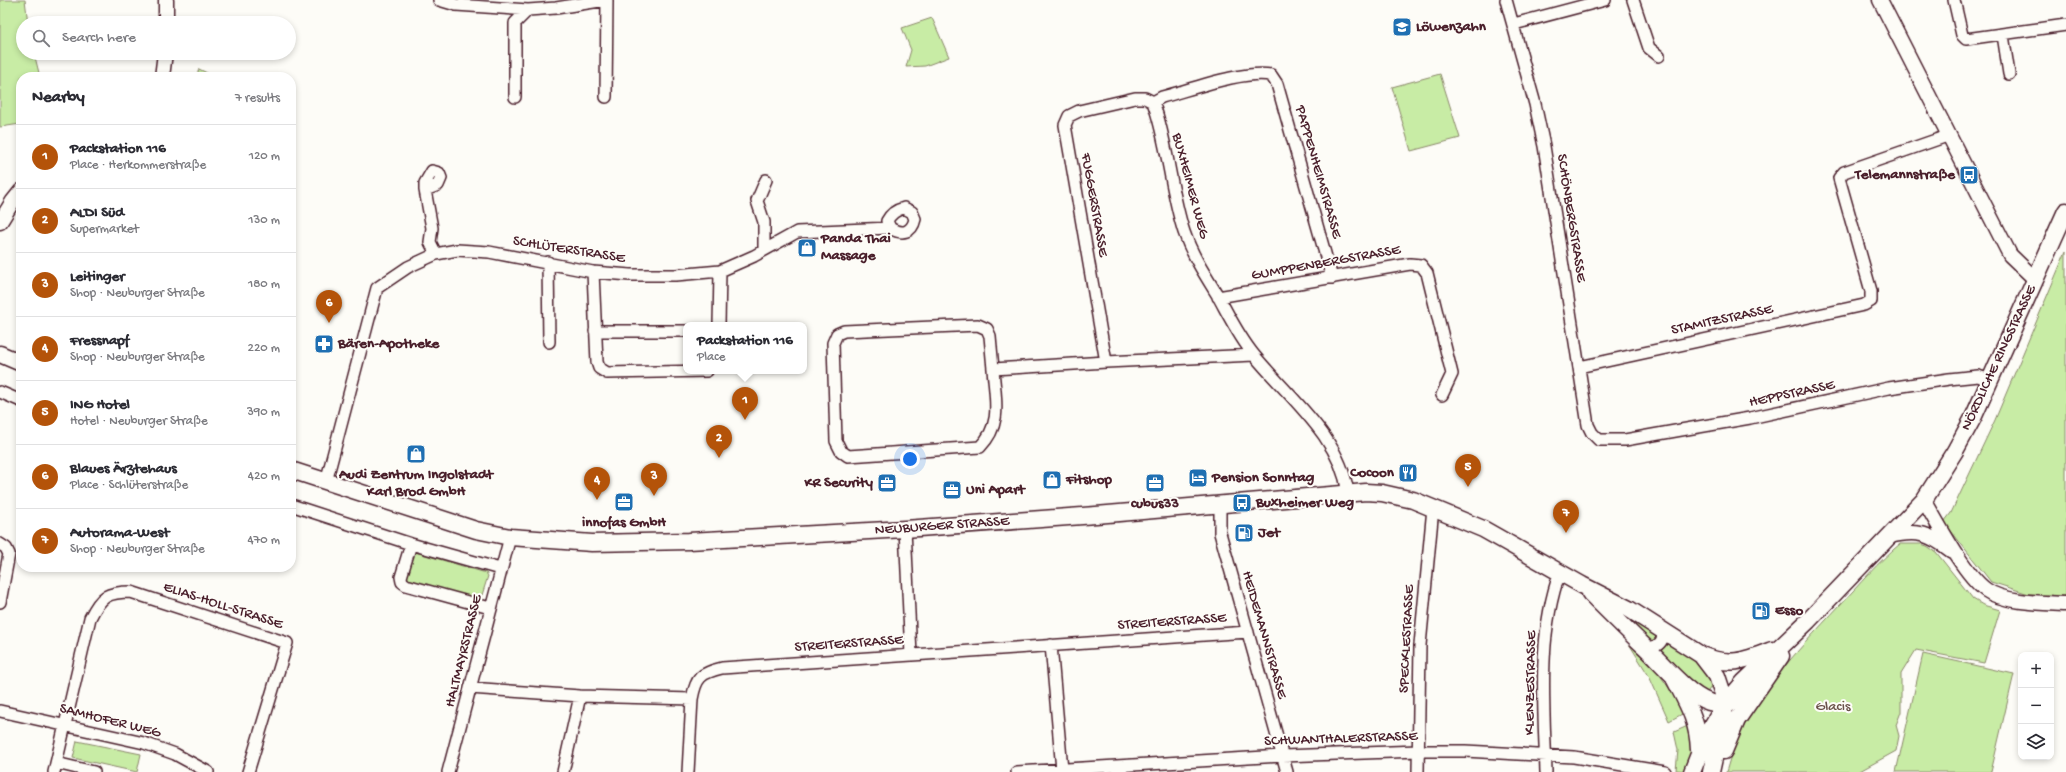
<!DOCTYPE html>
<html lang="en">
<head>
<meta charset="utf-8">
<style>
  body { margin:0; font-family:"Gochi Hand",sans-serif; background:#f2f2f3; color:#2b2b33 }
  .controls { position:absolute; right:12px; bottom:12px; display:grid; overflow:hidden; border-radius:8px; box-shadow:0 2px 6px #0003 }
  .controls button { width:36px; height:36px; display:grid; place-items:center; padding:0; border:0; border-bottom:1px solid #e1e1e2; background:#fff; color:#2b2b33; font:20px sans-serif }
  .you { position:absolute; left:910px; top:459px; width:14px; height:14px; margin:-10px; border:3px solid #fff; border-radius:50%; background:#1a73e8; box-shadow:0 0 0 6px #1a73e833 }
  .badge { display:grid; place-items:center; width:26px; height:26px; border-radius:50%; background:#b45309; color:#fff; font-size:13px; font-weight:700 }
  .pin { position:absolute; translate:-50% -33px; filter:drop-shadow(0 1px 2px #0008) }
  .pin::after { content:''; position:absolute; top:21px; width:14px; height:12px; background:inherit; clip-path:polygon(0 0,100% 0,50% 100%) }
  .popup { position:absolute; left:683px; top:322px; width:124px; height:52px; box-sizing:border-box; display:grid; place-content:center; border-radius:8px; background:#fff; filter:drop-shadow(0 1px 3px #0005); font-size:13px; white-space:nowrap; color:#7c7c81 }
  .popup b { font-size:15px; color:#2b2b33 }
  .popup::after { content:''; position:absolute; left:50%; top:100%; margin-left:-8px; border:8px solid transparent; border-top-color:#fff }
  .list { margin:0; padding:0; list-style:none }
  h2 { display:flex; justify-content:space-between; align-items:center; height:52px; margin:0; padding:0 16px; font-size:17px }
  h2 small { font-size:13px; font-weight:400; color:#7c7c81 }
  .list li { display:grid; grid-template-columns:26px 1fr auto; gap:12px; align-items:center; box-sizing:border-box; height:64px; padding:0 16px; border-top:1px solid #e1e1e2 }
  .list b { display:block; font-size:15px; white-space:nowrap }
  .list p { margin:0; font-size:13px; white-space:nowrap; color:#7c7c81 }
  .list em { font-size:13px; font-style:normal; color:#7c7c81 }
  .icon { flex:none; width:22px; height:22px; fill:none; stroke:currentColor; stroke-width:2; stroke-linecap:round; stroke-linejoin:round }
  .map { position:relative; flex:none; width:2066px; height:772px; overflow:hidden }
  .search { position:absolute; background:#fff; box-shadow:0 2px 6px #0003; left:16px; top:16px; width:280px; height:44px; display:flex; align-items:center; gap:10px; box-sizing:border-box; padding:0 14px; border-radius:22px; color:#7c7c81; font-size:15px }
  .panel { position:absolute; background:#fff; box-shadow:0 2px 6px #0003; left:16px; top:72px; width:280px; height:500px; border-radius:16px }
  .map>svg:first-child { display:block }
</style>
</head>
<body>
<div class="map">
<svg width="2066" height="772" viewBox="0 0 2066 772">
  <rect width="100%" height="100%" fill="#fdfcf7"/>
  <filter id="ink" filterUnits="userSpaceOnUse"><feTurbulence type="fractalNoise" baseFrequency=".025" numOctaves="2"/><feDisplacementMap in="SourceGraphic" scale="8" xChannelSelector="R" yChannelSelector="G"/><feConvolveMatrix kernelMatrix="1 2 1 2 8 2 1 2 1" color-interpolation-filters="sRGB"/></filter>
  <g filter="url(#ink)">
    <!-- green -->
    <path fill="#c8eca5" stroke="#898668" d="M0,0H25L28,23H23V53H34L40,77H21V124L0,127Z
      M932,18L949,57L925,66L906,67L911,50L902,28Z
      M199,69L215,77H196Z
      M1440,74L1460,138L1411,151L1392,87Z
      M2066,251V596L2029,594L1991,582L1944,522L1951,513L1995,420Z
      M1900,544H1921L1927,546L1936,552L1973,599L1983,605L2000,610L1984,663L1916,650L1901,674V712L1896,725L1899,736L1896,751L1858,772H1726C1744,704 1794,655 1840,605C1860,584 1878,562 1900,544Z
      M415,552L486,573L488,576L482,595L475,599L412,583L406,575L411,555Z
      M1612,607L1659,636L1654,641L1649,640Z
      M1626,639L1657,671L1686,712L1669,721L1649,676Z
      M1671,640L1688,650L1714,683L1705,695L1660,652Z
      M1923,654L2014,674L1991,772H1896Z
      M1690,725L1691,751L1685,771L1676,770L1678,750L1674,732Z
      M77,741L141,754L137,772L73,758Z"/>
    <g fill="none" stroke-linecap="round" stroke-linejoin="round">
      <defs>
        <path id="minor" d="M439,0L456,5L528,10L556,8L606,0
          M1506,0L1535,104L1544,146L1588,425L1592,433L1599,440H1625L1681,430L1750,418L1889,388L1949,379L1978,376L1990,380
          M1633,0L1649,48L1659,56
          M1954,0L1962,35L1966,39L2066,25
          M1514,24L1605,0
          M2003,35L2009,74
          M515,97V23L528,10
          M606,97L607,0
          M1153,102C1168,143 1170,189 1184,232C1192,255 1205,275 1218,296C1229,316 1239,337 1254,355C1289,398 1340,436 1348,493
          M425,190V183L432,171L439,173L441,178L438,185L425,190L432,228L430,242L436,254
          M764,249V222L757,201L766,180
          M548,262L549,342
          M593,272L597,362L599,368L607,373L707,371
          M1218,297L1410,264L1421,265L1427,273L1452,374L1442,395
          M719,325L720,271
          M595,331H686
          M1254,355L1106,362L1065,125L1069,116L1079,111L1135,98H1145L1153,102L1162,97C1192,89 1243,70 1271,75L1277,84L1332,278
          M1579,367L1864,305L1871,301V291L1839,178L1844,172L1950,135
          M993,369L990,336L987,329L978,325L844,331L837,334L833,343L836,441L841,451L848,456L980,447C1003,424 995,399 993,369L1106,362
          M0,392L21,401
          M326,482L377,288L408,267L436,254L457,250L489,252L593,272L630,275H676L720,271L754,256L797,232L890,228C902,235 912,233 915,219L912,212L904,208C896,210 891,213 887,221L890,228
          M291,505L411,544L500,569
          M1220,505V533L1287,772
          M905,529L911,655
          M0,544L6,548L9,554L0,602
          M411,544L401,577L402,582L406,585L490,608
          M1051,645L1062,770
          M1645,647C1654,648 1660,646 1663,637L1662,630
          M470,688L580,696L692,699C696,677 701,673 722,668L1248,632
          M0,711L144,743L175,754L208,772
          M56,763L94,772
          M54,772L90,618C101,596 107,592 131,592L287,643L248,772
          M448,772L510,537
          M563,772L580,696
          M688,772L692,699
          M1017,772L1283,756L1418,751H1465L1574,757L1665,772
          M1418,772L1420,645L1433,508
          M1546,772C1544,705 1537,636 1560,572"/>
        <path id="tertiary" d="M1880,0L2010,255L2035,279
          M166,23V0
          M162,77L165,53
          M0,222L13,201L21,191
          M1924,500C1938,524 1964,574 1986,590C2004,603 2044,603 2066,604
          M1890,536C1918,529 1930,534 1952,551"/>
        <path id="secondary" d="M0,354L21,363
          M291,470L476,530L510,537L592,543L689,541L905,529L1096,515L1366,492L1382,493L1413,500L1483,529L1582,585L1629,609L1701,655L1717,676L1726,703L1711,772
          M1590,593C1608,611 1626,629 1645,647C1661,662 1688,695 1709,702C1725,707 1742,700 1756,692
          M1701,655C1730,667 1744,661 1772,650
          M1675,680C1688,705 1698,721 1699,750
          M1724,751L1737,720L1781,656
          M1692,772L1707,734L1726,703L1744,682L1808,621L1924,500L1955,451L1973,418L2066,211"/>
      </defs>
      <!-- minor casing -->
      <use href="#minor" stroke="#4a1f2b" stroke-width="14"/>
      <!-- tertiary casing -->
      <use href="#tertiary" stroke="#4a1f2b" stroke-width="17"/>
      <!-- secondary casing -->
      <use href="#secondary" stroke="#4a1f2b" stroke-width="19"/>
      <!-- minor -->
      <use href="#minor" stroke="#fdfcf7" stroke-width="11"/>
      <!-- tertiary -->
      <use href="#tertiary" stroke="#fdfcf7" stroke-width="14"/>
      <!-- secondary -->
      <use href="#secondary" stroke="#fdfcf7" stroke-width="16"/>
    </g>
  </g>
  <!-- icons -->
  <defs>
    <symbol id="school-square" viewBox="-11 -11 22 22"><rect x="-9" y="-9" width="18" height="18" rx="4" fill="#1f6fb2" stroke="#fdfcf7"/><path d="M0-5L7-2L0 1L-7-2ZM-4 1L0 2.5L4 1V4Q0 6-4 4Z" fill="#fff"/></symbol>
    <symbol id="bus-square" viewBox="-11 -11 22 22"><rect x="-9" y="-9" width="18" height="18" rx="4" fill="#1f6fb2" stroke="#fdfcf7"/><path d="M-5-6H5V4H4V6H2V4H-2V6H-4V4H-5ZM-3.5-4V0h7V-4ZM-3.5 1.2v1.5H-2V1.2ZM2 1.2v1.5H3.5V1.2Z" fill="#fff"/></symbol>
    <symbol id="shop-square" viewBox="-11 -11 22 22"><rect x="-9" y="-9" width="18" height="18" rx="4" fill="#1f6fb2" stroke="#fdfcf7"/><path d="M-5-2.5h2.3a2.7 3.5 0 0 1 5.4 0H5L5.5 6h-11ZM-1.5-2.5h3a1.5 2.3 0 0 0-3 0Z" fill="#fff"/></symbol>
    <symbol id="pharmacy-square" viewBox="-11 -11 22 22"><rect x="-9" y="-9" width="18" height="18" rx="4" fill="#1f6fb2" stroke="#fdfcf7"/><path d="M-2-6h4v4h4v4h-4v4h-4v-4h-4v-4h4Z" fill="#fff"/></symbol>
    <symbol id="restaurant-square" viewBox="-11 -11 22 22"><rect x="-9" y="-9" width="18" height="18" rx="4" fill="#1f6fb2" stroke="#fdfcf7"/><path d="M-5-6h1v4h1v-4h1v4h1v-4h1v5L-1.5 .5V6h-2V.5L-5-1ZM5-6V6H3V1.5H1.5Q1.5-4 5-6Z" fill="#fff"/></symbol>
    <symbol id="hotel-square" viewBox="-11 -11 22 22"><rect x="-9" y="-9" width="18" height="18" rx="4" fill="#1f6fb2" stroke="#fdfcf7"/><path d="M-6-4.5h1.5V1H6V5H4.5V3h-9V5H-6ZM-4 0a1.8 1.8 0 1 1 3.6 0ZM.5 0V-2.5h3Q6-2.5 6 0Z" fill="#fff"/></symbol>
    <symbol id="office-square" viewBox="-11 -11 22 22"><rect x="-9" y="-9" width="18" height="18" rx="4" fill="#1f6fb2" stroke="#fdfcf7"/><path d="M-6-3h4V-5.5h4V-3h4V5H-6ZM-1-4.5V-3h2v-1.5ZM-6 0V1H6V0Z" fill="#fff"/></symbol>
    <symbol id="fuel-square" viewBox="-11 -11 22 22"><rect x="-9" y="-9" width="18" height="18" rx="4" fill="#1f6fb2" stroke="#fdfcf7"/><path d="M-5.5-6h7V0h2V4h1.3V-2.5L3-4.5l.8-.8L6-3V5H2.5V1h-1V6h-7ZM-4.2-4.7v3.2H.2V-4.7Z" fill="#fff"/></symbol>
  </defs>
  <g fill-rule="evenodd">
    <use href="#school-square" x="1391" y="16" width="22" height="22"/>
    <use href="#bus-square" x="1958" y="164" width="22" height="22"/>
    <use href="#shop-square" x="796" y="237" width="22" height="22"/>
    <use href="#pharmacy-square" x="313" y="333" width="22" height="22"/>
    <use href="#shop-square" x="405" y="443" width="22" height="22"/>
    <use href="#restaurant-square" x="1397" y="462" width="22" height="22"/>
    <use href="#hotel-square" x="1187" y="467" width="22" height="22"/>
    <use href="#shop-square" x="1041" y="469" width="22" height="22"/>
    <use href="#office-square" x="876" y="472" width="22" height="22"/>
    <use href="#office-square" x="1144" y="472" width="22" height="22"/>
    <use href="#office-square" x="941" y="479" width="22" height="22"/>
    <use href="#office-square" x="613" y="491" width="22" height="22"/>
    <use href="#bus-square" x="1231" y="492" width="22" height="22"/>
    <use href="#fuel-square" x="1233" y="522" width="22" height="22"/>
    <use href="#fuel-square" x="1750" y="600" width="22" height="22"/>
  </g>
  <g text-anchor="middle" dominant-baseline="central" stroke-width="4" stroke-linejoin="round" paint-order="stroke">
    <!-- poi labels -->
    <g font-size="15" font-weight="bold" fill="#4a1f2b" stroke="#fdfcf7" text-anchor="start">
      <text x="1416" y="27">Löwenzahn</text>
      <text x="1955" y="175" text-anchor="end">Telemannstraße</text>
      <text x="821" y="239">Panda Thai<tspan x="821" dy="17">Massage</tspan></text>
      <text x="338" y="344">Bären-Apotheke</text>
      <text x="1394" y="473" text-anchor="end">Cocoon</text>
      <text x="416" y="475" text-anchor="middle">Audi Zentrum Ingolstadt<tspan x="416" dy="17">Karl Brod GmbH</tspan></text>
      <text x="1212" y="478">Pension Sonntag</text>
      <text x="1066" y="480">Fitshop</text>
      <text x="873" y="483" text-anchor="end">KR Security</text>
      <text x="966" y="490">Uni Apart</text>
      <text x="1256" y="503">Buxheimer Weg</text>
      <text x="1155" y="504" text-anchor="middle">cubus33</text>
      <text x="624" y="523" text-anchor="middle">innofas GmbH</text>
      <text x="1258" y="533">Jet</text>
      <text x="1775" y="611">Esso</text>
    </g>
    <!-- street labels -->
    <g font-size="15" fill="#4a1f2b" stroke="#fdfcf7">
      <text transform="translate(1318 172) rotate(74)">PAPPENHEIMSTRASSE</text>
      <text transform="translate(1190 186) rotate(75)">BUXHEIMER WEG</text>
      <text transform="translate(1094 205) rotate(80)">FUGGERSTRASSE</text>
      <text transform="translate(1571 218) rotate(81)">SCHÖNBERGSTRASSE</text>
      <text transform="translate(569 250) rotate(9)">SCHLÜTERSTRASSE</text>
      <text transform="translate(1326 263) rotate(-10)">GUMPPENBERGSTRASSE</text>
      <text transform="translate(1722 320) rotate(-12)">STAMITZSTRASSE</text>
      <text transform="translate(1999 358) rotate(-65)">NÖRDLICHE RINGSTRASSE</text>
      <text transform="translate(1792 394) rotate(-12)">HEPPSTRASSE</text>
      <text transform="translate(942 526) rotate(-4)">NEUBURGER STRASSE</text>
      <text transform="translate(223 606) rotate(18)">ELIAS-HOLL-STRASSE</text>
      <text transform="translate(1172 622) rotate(-4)">STREITERSTRASSE</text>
      <text transform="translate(1264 635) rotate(74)">HEIDEMANNSTRASSE</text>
      <text transform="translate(1407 639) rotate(-87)">SPECKLESTRASSE</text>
      <text transform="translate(849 644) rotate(-4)">STREITERSTRASSE</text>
      <text transform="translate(464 651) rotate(-76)">HALTMAYRSTRASSE</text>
      <text transform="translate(1531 683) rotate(-89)">KLENZESTRASSE</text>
      <text transform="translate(110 721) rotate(14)">SAMHOFER WEG</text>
      <text transform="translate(1341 739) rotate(-2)">SCHWANTHALERSTRASSE</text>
    </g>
    <!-- park labels -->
    <g font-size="15" fill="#6a524a" stroke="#fdfcf7">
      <text x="1833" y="707">Glacis</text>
    </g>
  </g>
</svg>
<div class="controls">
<button>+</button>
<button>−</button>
<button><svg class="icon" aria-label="layers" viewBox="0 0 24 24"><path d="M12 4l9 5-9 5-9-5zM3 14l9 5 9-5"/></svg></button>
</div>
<div class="you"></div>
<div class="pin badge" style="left:745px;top:420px">1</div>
<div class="popup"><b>Packstation 116</b>Place</div>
<div class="pin badge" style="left:719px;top:458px">2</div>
<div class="pin badge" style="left:654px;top:496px">3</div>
<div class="pin badge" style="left:597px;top:500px">4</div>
<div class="pin badge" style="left:1468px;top:487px">5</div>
<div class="pin badge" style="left:329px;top:323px">6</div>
<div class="pin badge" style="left:1566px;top:533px">7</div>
<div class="search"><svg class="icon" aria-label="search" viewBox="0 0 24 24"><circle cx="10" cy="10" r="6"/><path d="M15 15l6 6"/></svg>Search here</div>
<section class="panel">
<h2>Nearby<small>7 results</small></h2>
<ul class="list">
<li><span class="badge">1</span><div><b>Packstation 116</b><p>Place · Herkommerstraße</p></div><em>120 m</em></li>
<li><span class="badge">2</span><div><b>ALDI Süd</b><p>Supermarket</p></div><em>130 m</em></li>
<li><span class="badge">3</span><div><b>Leitinger</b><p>Shop · Neuburger Straße</p></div><em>180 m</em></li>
<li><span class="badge">4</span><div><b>Fressnapf</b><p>Shop · Neuburger Straße</p></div><em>220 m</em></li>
<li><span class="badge">5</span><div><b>ING Hotel</b><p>Hotel · Neuburger Straße</p></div><em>390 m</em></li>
<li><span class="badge">6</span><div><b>Blaues Ärztehaus</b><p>Place · Schlüterstraße</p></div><em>420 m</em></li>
<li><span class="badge">7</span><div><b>Autorama-West</b><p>Shop · Neuburger Straße</p></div><em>470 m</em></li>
</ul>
</section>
</div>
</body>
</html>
